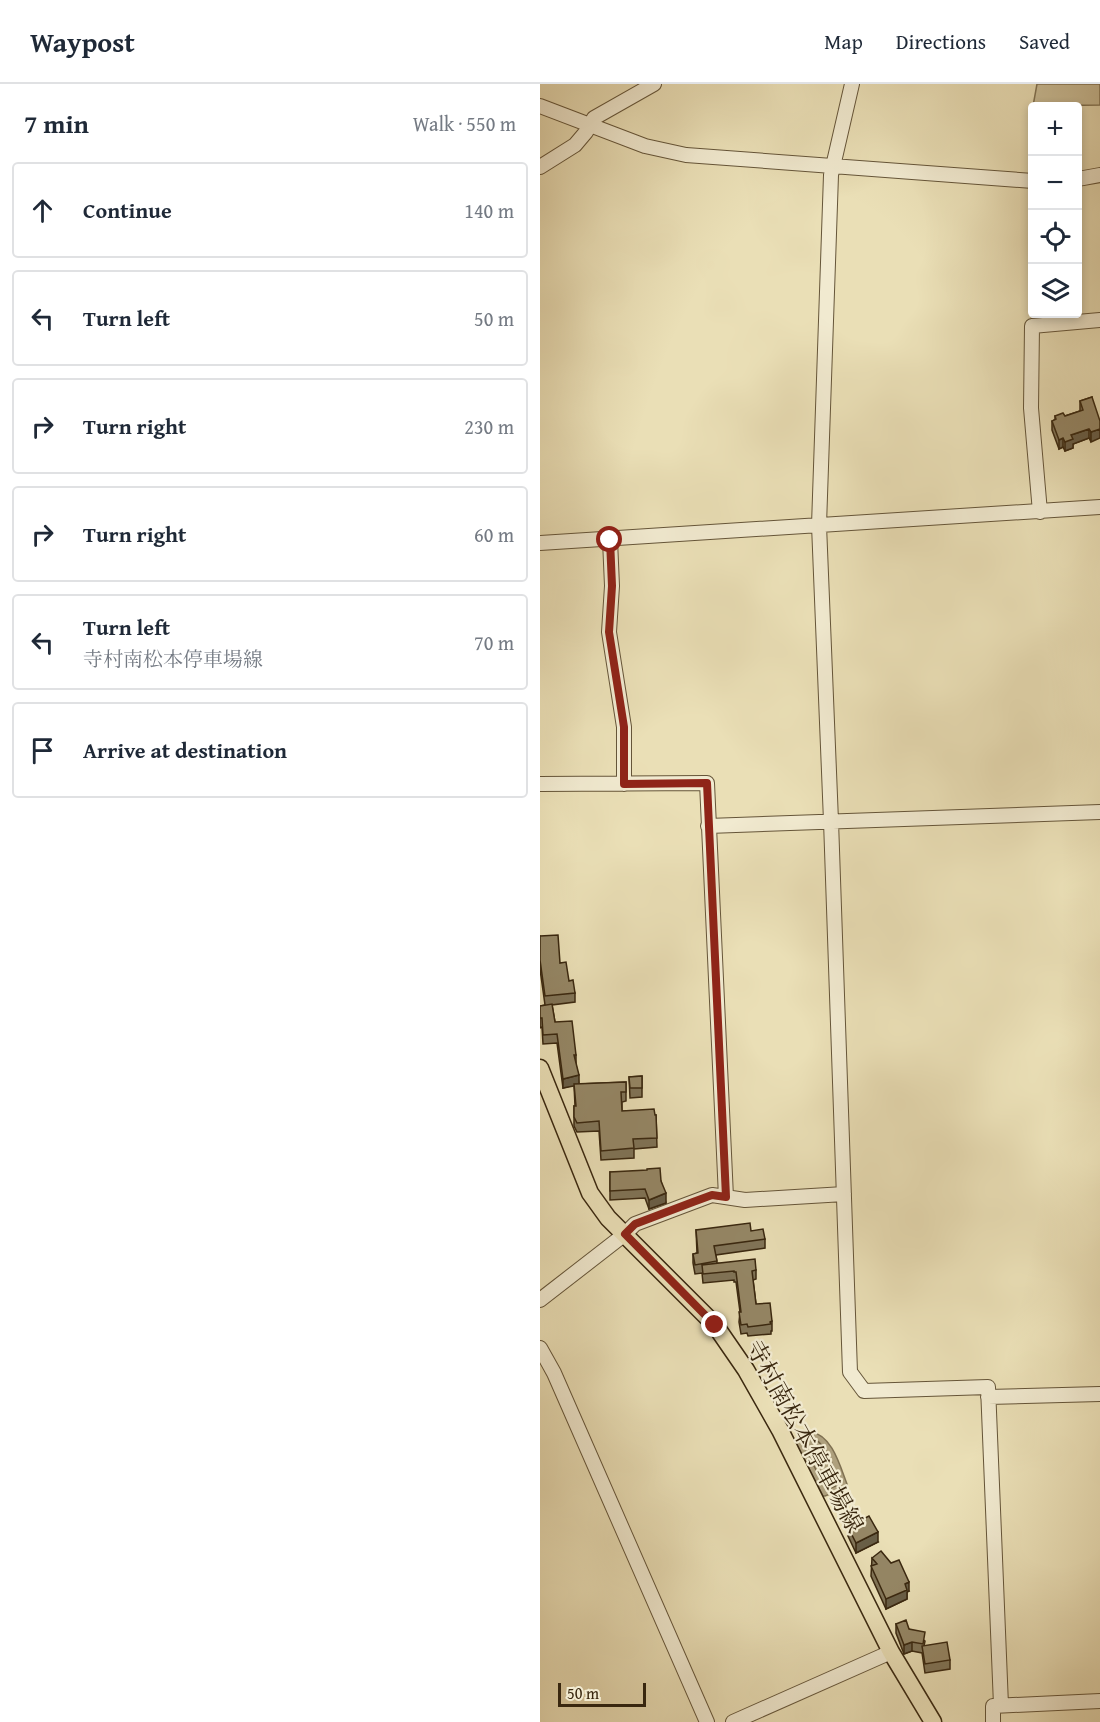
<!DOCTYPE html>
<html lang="en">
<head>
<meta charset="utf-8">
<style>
  body { margin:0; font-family:"Gentium Book Plus","Noto Serif JP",serif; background:#f2f2f3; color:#1f2937 }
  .controls { position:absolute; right:18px; top:18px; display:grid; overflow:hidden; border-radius:6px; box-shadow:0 3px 9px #0003 }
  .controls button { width:54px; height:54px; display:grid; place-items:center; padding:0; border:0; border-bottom:2px solid #e0e1e3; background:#fff; color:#1f2937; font:30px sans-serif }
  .scale { position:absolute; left:18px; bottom:15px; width:88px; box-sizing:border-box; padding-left:6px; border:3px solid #39270f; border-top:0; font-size:16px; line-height:21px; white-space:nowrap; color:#39270f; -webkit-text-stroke:4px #f1ead0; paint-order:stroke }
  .stop { position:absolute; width:18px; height:18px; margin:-14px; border:4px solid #8f2418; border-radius:50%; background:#fff }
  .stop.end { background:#8f2418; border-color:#fff; box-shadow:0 2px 6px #0008 }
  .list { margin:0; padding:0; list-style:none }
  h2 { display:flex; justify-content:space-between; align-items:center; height:78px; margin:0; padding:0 24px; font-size:26px }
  h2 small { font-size:20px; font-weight:400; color:#747a83 }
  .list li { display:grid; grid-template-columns:39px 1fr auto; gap:18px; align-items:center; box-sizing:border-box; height:96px; margin:0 12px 12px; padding:0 12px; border:2px solid #e0e1e3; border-radius:6px }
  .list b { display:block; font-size:22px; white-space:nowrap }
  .list p { margin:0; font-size:20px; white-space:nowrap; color:#747a83 }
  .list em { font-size:20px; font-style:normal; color:#747a83 }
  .icon { flex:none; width:33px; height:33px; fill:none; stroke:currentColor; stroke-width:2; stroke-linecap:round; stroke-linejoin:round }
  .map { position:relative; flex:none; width:560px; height:1638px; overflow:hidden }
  header { display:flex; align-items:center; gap:36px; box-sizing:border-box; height:84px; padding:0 30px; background:#fff; border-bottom:2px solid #e0e1e3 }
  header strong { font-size:28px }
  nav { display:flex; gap:33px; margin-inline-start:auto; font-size:21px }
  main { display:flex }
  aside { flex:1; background:#fff }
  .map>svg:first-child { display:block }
</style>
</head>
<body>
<header>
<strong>Waypost</strong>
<nav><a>Map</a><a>Directions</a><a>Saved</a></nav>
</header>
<main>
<aside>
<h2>7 min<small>Walk · 550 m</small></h2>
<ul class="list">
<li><svg class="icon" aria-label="ahead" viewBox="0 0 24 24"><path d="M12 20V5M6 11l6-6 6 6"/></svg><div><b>Continue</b></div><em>140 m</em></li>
<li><svg class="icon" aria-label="left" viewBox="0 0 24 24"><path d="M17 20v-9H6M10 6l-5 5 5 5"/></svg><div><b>Turn left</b></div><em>50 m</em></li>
<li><svg class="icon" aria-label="right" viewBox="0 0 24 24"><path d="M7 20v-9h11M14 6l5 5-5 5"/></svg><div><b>Turn right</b></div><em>230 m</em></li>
<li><svg class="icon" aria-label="right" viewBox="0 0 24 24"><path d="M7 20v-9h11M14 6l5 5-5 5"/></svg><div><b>Turn right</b></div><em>60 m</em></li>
<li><svg class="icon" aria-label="left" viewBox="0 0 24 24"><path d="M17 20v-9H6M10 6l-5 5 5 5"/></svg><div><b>Turn left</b><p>寺村南松本停車場線</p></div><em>70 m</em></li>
<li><svg class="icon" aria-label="arrive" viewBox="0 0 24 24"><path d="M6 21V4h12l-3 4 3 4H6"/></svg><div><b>Arrive at destination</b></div></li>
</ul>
</aside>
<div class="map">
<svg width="560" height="1638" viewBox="0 0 560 1638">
  <rect width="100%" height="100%" fill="#eadfb6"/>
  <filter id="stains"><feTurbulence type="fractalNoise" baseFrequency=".00333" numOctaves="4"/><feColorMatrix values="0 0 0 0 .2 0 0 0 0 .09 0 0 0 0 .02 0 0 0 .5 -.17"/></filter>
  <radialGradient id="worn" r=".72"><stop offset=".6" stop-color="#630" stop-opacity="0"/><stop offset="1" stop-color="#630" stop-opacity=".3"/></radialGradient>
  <!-- green -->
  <path fill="#ccc09a" stroke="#827454" stroke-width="1.5" d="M497,0H560V21L493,22Z"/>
  <!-- water -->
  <path fill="#aea07d" stroke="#7f7051" stroke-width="1.5" d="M271,1348C292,1351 300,1382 307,1400L306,1404L285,1412H283L254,1356Z"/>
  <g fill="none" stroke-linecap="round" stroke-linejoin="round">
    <!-- shore -->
    <path stroke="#746446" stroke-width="1.5" d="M272,1354C286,1358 294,1385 299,1397L298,1401L288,1405L285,1403L263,1361L264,1358Z"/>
    <defs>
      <path id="minor" d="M312,0L291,91L279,441L291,737L310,1288L324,1307L448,1303L461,1621
        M0,22L105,62L146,71L493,97
        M0,83L35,61L46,48L54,34L114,0
        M538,95L560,91
        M500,428L491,324L492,242L560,236
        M70,456L72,502L69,548L84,643V700
        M0,459L560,423
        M0,700L167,699L186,1113
        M168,742L560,728
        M0,1216L85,1150L95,1140L172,1111L205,1116L304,1110
        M0,1264L14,1289L167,1638
        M448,1313L560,1310
        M193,1638L351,1568
        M453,1638V1622L560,1617"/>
      <path id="major" d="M0,984L50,1109L68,1134L175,1241L206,1286L240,1346L351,1568L393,1638"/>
    </defs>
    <!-- minor casing -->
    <use href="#minor" stroke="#655539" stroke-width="16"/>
    <!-- major casing -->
    <use href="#major" stroke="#39270f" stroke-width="19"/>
    <!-- minor -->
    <use href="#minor" stroke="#f1ead0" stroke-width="14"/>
    <!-- major -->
    <use href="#major" stroke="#eadfb6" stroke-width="16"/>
  </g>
  <!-- wall -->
  <path fill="#807458" stroke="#39270f" stroke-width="1.5" d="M552,313L551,358L549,354L533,360V364L525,367L523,363L519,365L512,346V337L515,336V332H525L540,327V317Z
    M0,852L20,879L35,909V918L12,921L15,938L36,971V980L39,1000L86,998V1017L82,1018V1027L116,1031L117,1063L94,1065V1074L61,1076L59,1047L37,1048L34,1042V1022H35L34,1001L23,1004L17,959L3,960L2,943L0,944V922L5,921L0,885Z
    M102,992V1013L90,1014L89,993Z
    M70,1088L121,1097L126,1119L109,1125L105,1114L70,1116Z
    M156,1146L211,1147L225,1155V1164L176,1171L177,1179L216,1186V1195L213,1196L216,1220L232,1237V1247H231V1250L208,1252L207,1249L201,1250L199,1238L200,1228L196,1198H194V1196L163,1199L162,1189L155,1190L153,1179V1170L157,1169Z
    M308,1443L338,1458L316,1469L308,1452Z
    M332,1474L369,1507L367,1508V1515L346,1525L331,1492Z
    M356,1540L369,1545L385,1557L384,1562L410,1576V1585L385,1589L382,1569L372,1567L364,1570L356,1549Z"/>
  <!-- shaded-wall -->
  <path fill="#685e47" stroke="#39270f" stroke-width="1.5" d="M549,345V354L533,360V364L525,367V358L531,351Z
    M560,345V354L551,358V348Z
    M523,354V363L519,365V356Z
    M39,991V1001L23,1004V995Z
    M126,1109V1119L109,1125V1116Z
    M338,1448V1458L316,1469V1459Z
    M369,1498V1507L367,1508V1515L346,1525V1515L365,1500Z
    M372,1558V1567L364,1570V1561Z"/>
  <!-- building -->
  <path fill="#958766" stroke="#39270f" stroke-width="1.5" d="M552,313L560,337V345L551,348L549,345L531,351L533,355L525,358L523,354L519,356L512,337L516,335L515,332L523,329L525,332L543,326L540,317Z
    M18,851L20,879L26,878L29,897L33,896L35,909L5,912L0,876V852Z
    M12,920L15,938L32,937L36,971H34L39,991L23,995L17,950L3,951L2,934H0V922Z
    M102,992V1004H90L89,993Z
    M86,998V1008H81L82,1027L114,1025L115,1031H116L117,1054L93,1055L94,1064L61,1067L59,1037L37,1039L34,1033V1022H36L34,1000Z
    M120,1084L121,1097L126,1109L109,1116L105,1105L70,1107V1088L107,1086V1085Z
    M210,1139L211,1147L223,1145L225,1155L174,1162L177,1177L155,1181L153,1170L158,1169L156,1146Z
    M215,1175L216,1186L212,1187L216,1220L230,1219L232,1237L230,1238L231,1240L208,1243L207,1240L201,1241L199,1228H201L196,1188H194V1187L163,1190L162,1181Z
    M329,1432L338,1448L316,1459L308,1443Z
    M341,1467L351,1479L359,1476L369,1498L365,1500L367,1506L346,1515L331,1482L337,1480L332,1474Z
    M366,1536L369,1545L385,1548L383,1560L372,1558L364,1561L356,1540Z
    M407,1558L410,1576L385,1580L382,1562Z"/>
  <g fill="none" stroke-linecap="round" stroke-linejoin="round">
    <!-- route -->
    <path stroke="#8f2418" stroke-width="8" d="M70,456L72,502L69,548L84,643V700L167,699L186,1113L172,1111L153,1118L95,1140L85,1150L175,1241"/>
  </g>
  <g text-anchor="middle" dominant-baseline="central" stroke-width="4.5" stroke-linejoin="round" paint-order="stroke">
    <!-- street labels -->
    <g font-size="24" fill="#39270f" stroke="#f1ead0">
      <text transform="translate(265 1352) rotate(61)">寺村南松本停車場線</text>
    </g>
  </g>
  <rect width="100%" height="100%" filter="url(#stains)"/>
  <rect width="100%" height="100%" fill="url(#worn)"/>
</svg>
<div class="controls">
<button>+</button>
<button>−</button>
<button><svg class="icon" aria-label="locate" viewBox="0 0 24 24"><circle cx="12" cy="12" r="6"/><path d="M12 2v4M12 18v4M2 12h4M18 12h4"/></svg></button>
<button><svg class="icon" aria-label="layers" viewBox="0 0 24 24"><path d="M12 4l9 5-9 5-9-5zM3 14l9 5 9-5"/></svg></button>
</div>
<div class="scale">50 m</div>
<div class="stop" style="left:70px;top:456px"></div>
<div class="stop end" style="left:175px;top:1241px"></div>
</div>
</main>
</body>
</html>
